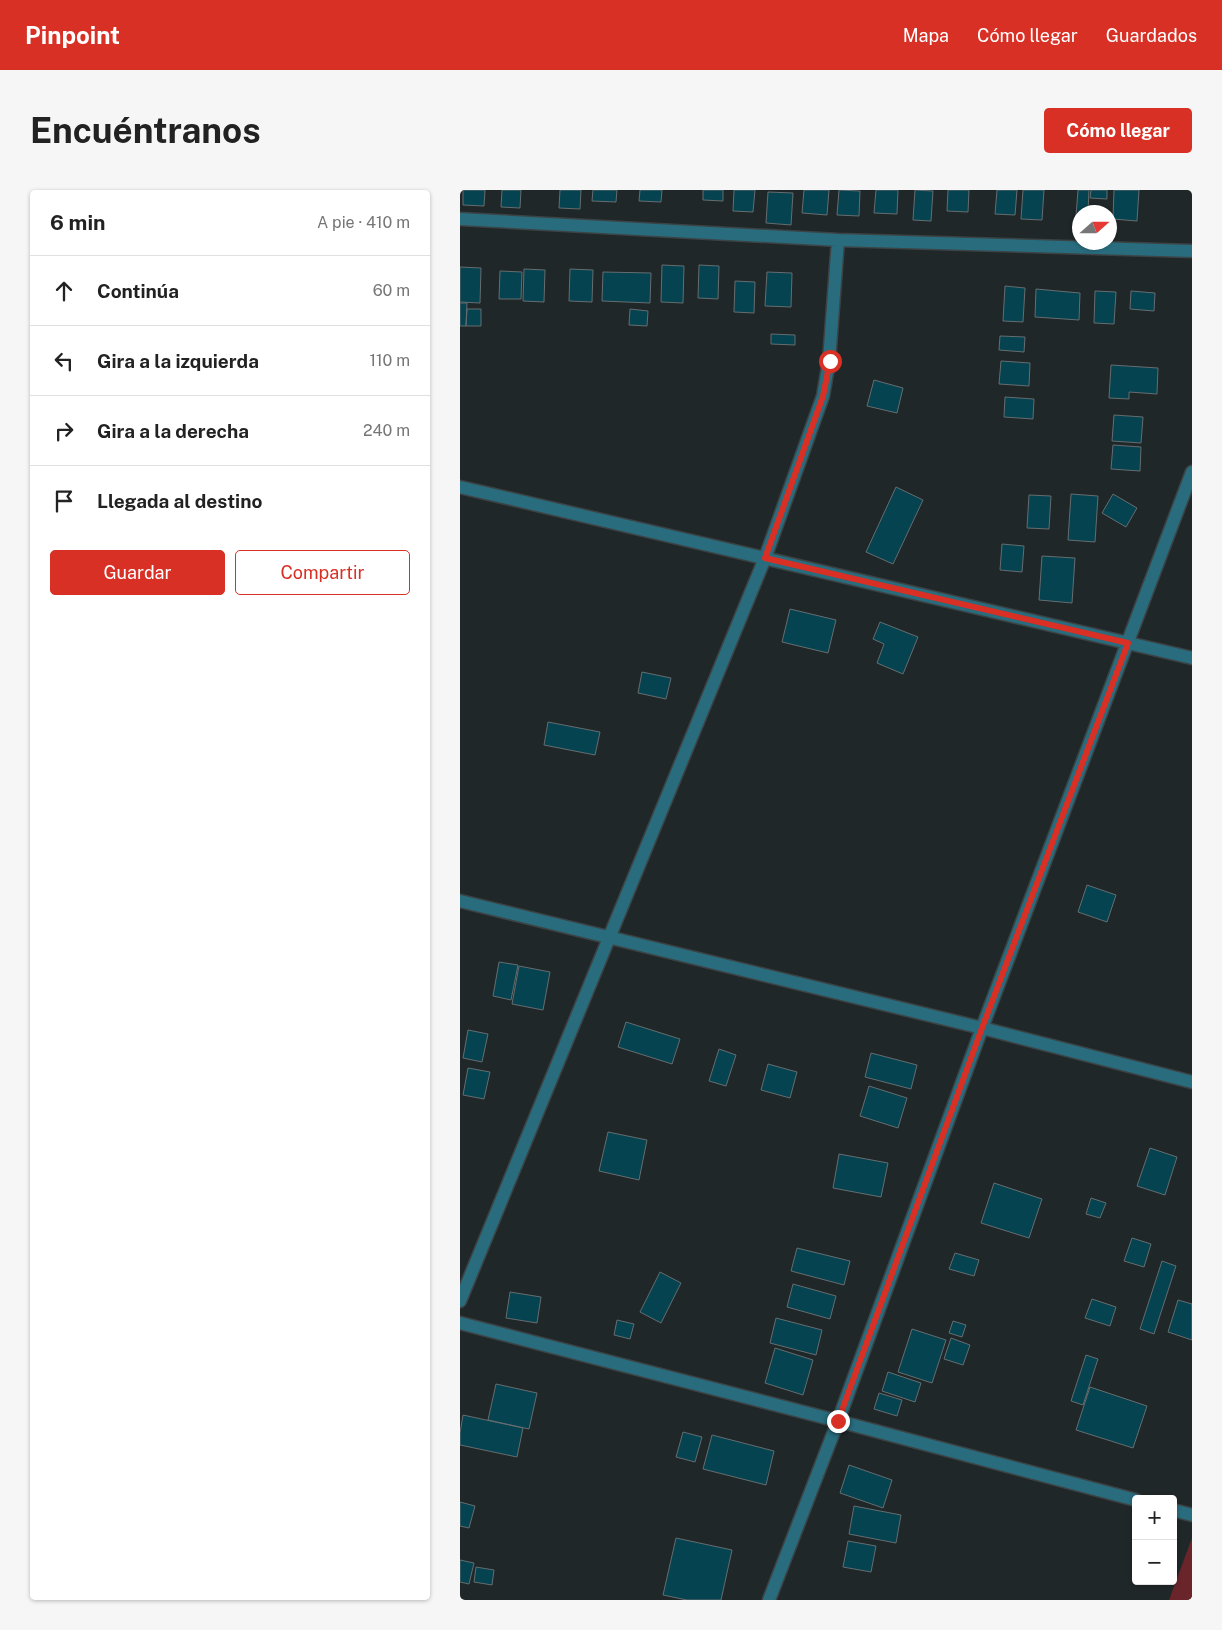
<!DOCTYPE html>
<html lang="es">
<head>
<meta charset="utf-8">
<style>
  body { margin:0; font-family:"Public Sans",sans-serif; background:#f6f6f6; color:#222 }
  .controls { position:absolute; right:15px; bottom:15px; display:grid; overflow:hidden; border-radius:5px; box-shadow:0 1px 4px #0004 }
  .controls button { width:45px; height:45px; display:grid; place-items:center; padding:0; border:0; border-bottom:1px solid #e0e0e0; background:#fff; color:#222; font:25px sans-serif }
  .compass { position:absolute; left:612px; top:15px; width:45px; height:45px; border-radius:50%; background:#fff; box-shadow:0 1px 4px #0004; rotate:69deg }
  .stop { position:absolute; width:15px; height:15px; margin:-11px; border:4px solid #d93025; border-radius:50%; background:#fff }
  .stop.end { background:#d93025; border-color:#fff; box-shadow:0 1px 5px #0008 }
  .list { margin:0; padding:0; list-style:none }
  h2 { display:flex; justify-content:space-between; align-items:center; height:65px; margin:0; padding:0 20px; font-size:21px }
  h2 small { font-size:16px; font-weight:400; color:#767676 }
  .list li { display:grid; grid-template-columns:32px 1fr auto; gap:15px; align-items:center; box-sizing:border-box; height:70px; padding:0 20px; border-top:1px solid #e0e0e0 }
  .list b { display:block; font-size:19px; white-space:nowrap }
  .list em { font-size:16px; font-style:normal; color:#767676 }
  .actions { display:flex; gap:10px; padding:15px 20px }
  .actions a { flex:1; padding:11px 0; border:1px solid #d93025; border-radius:5px; text-align:center; font-size:18px; color:#d93025 }
  .actions .main { background:#d93025; color:#fff }
  .icon { flex:none; width:28px; height:28px; fill:none; stroke:currentColor; stroke-width:2; stroke-linecap:round; stroke-linejoin:round }
  .map { position:relative; flex:none; width:732px; height:1410px; overflow:hidden; border-radius:5px }
  header { display:flex; align-items:center; gap:30px; box-sizing:border-box; height:70px; padding:0 25px; background:#d93025; color:#fff }
  header strong { font-size:24px }
  nav { display:flex; gap:28px; margin-inline-start:auto; font-size:18px }
  .intro { display:flex; align-items:center; justify-content:space-between; box-sizing:border-box; height:120px; padding:0 30px }
  h1 { margin:0; font-size:35px }
  .button { padding:12px 22px; border-radius:5px; background:#d93025; color:#fff; font-size:18px; font-weight:700 }
  main { display:flex; gap:30px; padding:0 30px }
  aside { flex:1; background:#fff; border-radius:5px; box-shadow:0 1px 4px #0004 }
  .map>svg:first-child { display:block }
</style>
</head>
<body>
<header>
<strong>Pinpoint</strong>
<nav><a>Mapa</a><a>Cómo llegar</a><a>Guardados</a></nav>
</header>
<div class="intro"><h1>Encuéntranos</h1><a class="button">Cómo llegar</a></div>
<main>
<aside>
<h2>6 min<small>A pie · 410 m</small></h2>
<ul class="list">
<li><svg class="icon" aria-label="ahead" viewBox="0 0 24 24"><path d="M12 20V5M6 11l6-6 6 6"/></svg><div><b>Continúa</b></div><em>60 m</em></li>
<li><svg class="icon" aria-label="left" viewBox="0 0 24 24"><path d="M17 20v-9H6M10 6l-5 5 5 5"/></svg><div><b>Gira a la izquierda</b></div><em>110 m</em></li>
<li><svg class="icon" aria-label="right" viewBox="0 0 24 24"><path d="M7 20v-9h11M14 6l5 5-5 5"/></svg><div><b>Gira a la derecha</b></div><em>240 m</em></li>
<li><svg class="icon" aria-label="arrive" viewBox="0 0 24 24"><path d="M6 21V4h12l-3 4 3 4H6"/></svg><div><b>Llegada al destino</b></div></li>
</ul>
<div class="actions"><a class="main">Guardar</a><a>Compartir</a></div>
</aside>
<div class="map">
<svg width="732" height="1410" viewBox="0 0 732 1410">
  <rect width="100%" height="100%" fill="#202729"/>
  <!-- green -->
  <path fill="#6a252b" d="M732,1348V1410H709Z"/>
  <!-- building -->
  <path fill="#064351" stroke="#656d6f" d="M3,0H25L24,16L3,15Z
    M42,0H61L60,18L41,17Z
    M100,0H121L120,19L99,18Z
    M133,0H157L156,12L132,11Z
    M180,0H202L201,12L179,11Z
    M243,0H263V11L243,10Z
    M274,0H295L293,22L273,21Z
    M344,0H369L367,25L342,23Z
    M379,0L400,1L399,26L377,25Z
    M416,0H438L437,24L414,23Z
    M455,0L473,1L471,31L453,30Z
    M488,0H509L508,22L487,21Z
    M537,0H557L555,25L535,24Z
    M563,0H584L582,30L561,29Z
    M618,0H629L628,22H620V27L616,26Z
    M631,0H647V9L630,8Z
    M654,0H679L677,31L653,29Z
    M308,2L333,3L331,35L306,33Z
    M202,75L224,76L223,113L201,112Z
    M239,75L259,76L258,109L238,108Z
    M0,77L21,78L20,113L0,112Z
    M64,79L85,80L84,112L63,111Z
    M110,79L133,80L132,112L109,111Z
    M40,81L62,82L61,109H39Z
    M143,82L191,83L190,113L142,111Z
    M307,82L332,83L331,117L305,116Z
    M275,91L295,92L294,123L274,122Z
    M545,96L565,98L563,132L543,131Z
    M576,99L620,103L619,130L575,127Z
    M635,101L656,102L654,134L634,133Z
    M671,101L695,103L694,121L670,119Z
    M0,113H7L6,136H0Z
    M7,119H21V136H6Z
    M170,119L188,121L187,136L169,135Z
    M311,144L335,145V155L311,154Z
    M540,146L565,147L564,162L539,160Z
    M541,171L570,173L569,196L539,194Z
    M651,175L698,178L697,204L669,202V209L649,208Z
    M414,190L443,198L437,223L407,216Z
    M545,207L574,209L573,229L544,227Z
    M654,225L683,227L681,253L652,251Z
    M653,255L681,257L680,281L651,279Z
    M436,297L463,310L433,374L406,362Z
    M611,304L638,306L635,352L608,350Z
    M653,304L677,318L666,337L642,323Z
    M569,305L591,306L589,339L567,338Z
    M542,354L564,356L562,382L540,380Z
    M582,366L615,368L612,413L579,410Z
    M330,419L376,430L368,463L322,452Z
    M420,432L458,447L443,484L417,473L424,454L413,449Z
    M182,482L211,488L206,509L178,503Z
    M88,532L140,542L135,565L84,555Z
    M627,695L656,705L647,732L618,722Z
    M39,772L58,775L51,810L33,806Z
    M59,776L90,782L83,820L52,814Z
    M166,832L220,849L212,874L158,857Z
    M8,840L28,844L22,872L3,868Z
    M259,859L276,865L266,896L249,891Z
    M411,863L457,875L451,899L405,887Z
    M308,874L337,882L330,908L301,900Z
    M8,878L30,882L24,909L3,905Z
    M409,896L447,908L438,938L400,926Z
    M148,942L187,950L179,990L139,981Z
    M690,958L717,967L705,1005L677,996Z
    M379,964L428,973L421,1007L373,998Z
    M534,993L582,1009L569,1048L521,1033Z
    M631,1008L646,1013L640,1028L626,1024Z
    M672,1048L691,1054L684,1077L664,1071Z
    M337,1058L390,1071L384,1095L331,1081Z
    M495,1063L519,1070L514,1086L489,1079Z
    M702,1071L716,1076L694,1144L680,1139Z
    M200,1082L221,1093L201,1133L180,1122Z
    M333,1094L376,1106L370,1129L327,1117Z
    M50,1102L81,1107L77,1133L46,1128Z
    M632,1109L656,1117L650,1136L625,1128Z
    M718,1110L732,1114V1150L708,1142Z
    M316,1128L362,1140L356,1165L310,1153Z
    M157,1130L174,1134L170,1149L154,1145Z
    M493,1131L506,1135L502,1147L489,1143Z
    M452,1139L486,1150L472,1193L438,1182Z
    M491,1148L510,1155L503,1175L484,1169Z
    M315,1158L353,1170L343,1205L305,1193Z
    M626,1165L638,1169L623,1215L611,1211Z
    M428,1182L461,1193L455,1212L422,1201Z
    M36,1194L77,1203L69,1239L28,1230Z
    M630,1197L687,1216L673,1258L616,1240Z
    M419,1203L442,1210L437,1226L414,1219Z
    M3,1225L63,1238L57,1267L0,1255V1243Z
    M223,1242L242,1247L235,1272L216,1267Z
    M252,1245L314,1261L306,1295L243,1279Z
    M389,1275L432,1290L423,1318L380,1303Z
    M0,1312L15,1316L9,1338L0,1336Z
    M394,1316L441,1325L436,1353L389,1344Z
    M216,1348L272,1360L261,1410H227L203,1405Z
    M388,1351L416,1356L411,1382L383,1377Z
    M0,1370L14,1373L9,1394L0,1392Z
    M16,1377L34,1380L32,1395L14,1392Z"/>
  <g fill="none" stroke-linecap="round" stroke-linejoin="round">
    <defs>
      <path id="minor" d="M0,29L378,50L732,61
        M0,297L732,468
        M0,711L522,838L732,892
        M0,1111L305,368L363,206L369,171L378,50
        M0,1133L378,1231L676,1310
        M713,1320L732,1325
        M309,1410L378,1231L522,838L732,282"/>
    </defs>
    <!-- minor casing -->
    <use href="#minor" stroke="#3c4345" stroke-width="15"/>
    <!-- minor -->
    <use href="#minor" stroke="#286c7e" stroke-width="12"/>
  </g>
  <g fill="none" stroke-linecap="round" stroke-linejoin="round">
    <!-- route -->
    <path stroke="#d93025" stroke-width="6" d="M370,171L363,206L305,368L668,453L522,838L378,1231"/>
  </g>
</svg>
<div class="controls">
<button>+</button>
<button>−</button>
</div>
<svg class="compass" viewBox="-18 -18 36 36"><path d="M0-13l5 13h-10z" fill="#e53935"/><path d="M0 13l5-13h-10z" fill="#767676"/></svg>
<div class="stop" style="left:370px;top:171px"></div>
<div class="stop end" style="left:378px;top:1231px"></div>
</div>
</main>
</body>
</html>
